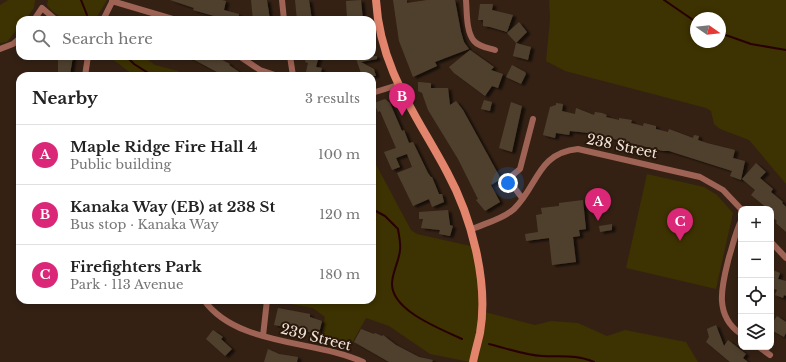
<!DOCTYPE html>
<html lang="en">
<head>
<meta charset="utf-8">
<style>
  body { margin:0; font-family:"Libre Baskerville",serif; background:#f2f2f2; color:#222 }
  .controls { position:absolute; right:12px; bottom:12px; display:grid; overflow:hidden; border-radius:8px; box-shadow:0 2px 6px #0003 }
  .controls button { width:36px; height:36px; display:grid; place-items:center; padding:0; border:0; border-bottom:1px solid #e0e0e0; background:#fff; color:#222; font:20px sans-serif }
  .compass { position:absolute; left:690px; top:12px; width:36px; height:36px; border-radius:50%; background:#fff; box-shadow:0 2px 6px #0003; rotate:104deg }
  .you { position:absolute; left:508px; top:183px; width:14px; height:14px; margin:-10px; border:3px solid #fff; border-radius:50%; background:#1a73e8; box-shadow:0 0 0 6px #1a73e833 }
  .badge { display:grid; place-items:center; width:26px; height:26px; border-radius:50%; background:#db2777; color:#fff; font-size:13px; font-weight:700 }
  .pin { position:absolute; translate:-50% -33px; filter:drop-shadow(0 1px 2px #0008) }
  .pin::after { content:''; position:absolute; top:21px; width:14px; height:12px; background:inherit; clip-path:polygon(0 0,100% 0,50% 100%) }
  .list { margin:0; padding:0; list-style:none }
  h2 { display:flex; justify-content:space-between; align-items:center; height:52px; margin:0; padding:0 16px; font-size:17px }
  h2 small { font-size:13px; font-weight:400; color:#767676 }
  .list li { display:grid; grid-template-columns:26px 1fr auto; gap:12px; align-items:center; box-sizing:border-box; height:60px; padding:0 16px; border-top:1px solid #e0e0e0 }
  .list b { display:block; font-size:15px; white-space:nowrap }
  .list p { margin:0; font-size:13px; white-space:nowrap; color:#767676 }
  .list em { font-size:13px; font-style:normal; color:#767676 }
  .icon { flex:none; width:22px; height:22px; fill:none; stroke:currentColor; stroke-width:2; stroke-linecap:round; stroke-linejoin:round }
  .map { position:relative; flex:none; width:786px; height:362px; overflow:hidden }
  .search { position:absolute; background:#fff; box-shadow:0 2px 6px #0003; left:16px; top:16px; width:360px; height:44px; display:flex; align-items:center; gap:10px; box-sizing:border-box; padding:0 14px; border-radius:12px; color:#767676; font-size:15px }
  .panel { position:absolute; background:#fff; box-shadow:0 2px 6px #0003; left:16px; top:72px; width:360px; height:232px; border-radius:12px }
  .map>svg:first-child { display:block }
</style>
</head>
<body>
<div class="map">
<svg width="786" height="362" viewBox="0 0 786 362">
  <defs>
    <filter id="shadow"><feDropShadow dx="3.5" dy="2" stdDeviation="1" flood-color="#0009"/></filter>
  </defs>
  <rect width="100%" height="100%" fill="#342114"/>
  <!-- green -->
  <path fill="#3d3201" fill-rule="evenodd" d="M8,0H35L34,8L25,20H20V26L7,42L0,43V5Z
    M48,0H107L95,20C74,20 61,23 47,5Z
    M549,0H786V184L749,140L720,129L714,124L711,111L706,108L565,71L546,61L550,19ZM696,18H720V42H696Z
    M108,56H143L155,65L178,71L187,76H135Z
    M372,157L411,230L417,234L475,247L481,311L535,325L551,321L578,323L607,336L625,330L686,342L698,362H470L430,354L389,326L366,318L348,350L320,342L325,317L313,308L279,302V300H372Z
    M647,174L704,187L717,195L733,213L716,289L626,268Z"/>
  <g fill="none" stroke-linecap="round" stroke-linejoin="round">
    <!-- stream -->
    <path stroke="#280006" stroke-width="2" d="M81,0L87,15
      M664,0L696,22
      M720,33L751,44L786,50
      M126,56L134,64L153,76
      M372,209L385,216L398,229C399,236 401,244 400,250C399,262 392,272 392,284C392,311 441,329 462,339
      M489,344C506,348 524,355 542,356C560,357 577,354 594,362"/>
  </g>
  <!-- building -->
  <path fill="#50412d" filter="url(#shadow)" d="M170,0H222L226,1L224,10L239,14L238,20H213L214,16L193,10L194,8Z
    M251,0H267L270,20H253Z
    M295,0H309L312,20H297Z
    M361,0L363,20H349L347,18L346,1Z
    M393,0H407V3L427,0H455L461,32L464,42L469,49L435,62L437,66L413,77L399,41Z
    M480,4H493L492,10L513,15L507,32L490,27L483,26V20H478Z
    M519,22L527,32L516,43L507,33Z
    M516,43L531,47L528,60L513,56Z
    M470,50L494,67L491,70L503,74L498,88L492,86L485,96L454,73L449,67Z
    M58,56H73L70,75L58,74Z
    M187,56H215L230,64L229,65L245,76H219L216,74L217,72Z
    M307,56H319L316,67L322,68L320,76L308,75L309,73L306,72L308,63L305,62Z
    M355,56H377V59L361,62L374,69L376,76H362Z
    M512,65L525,72L526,74L521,84L506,77Z
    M418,82L431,83V88H448L450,105L456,101L463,110L501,179L491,185L500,202L485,211L476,200L478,199L458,159L428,110L422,93L418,91Z
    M385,99L390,103L402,131L404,130L409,143L413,142L428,173L431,177H432L439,194H442L444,202L432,207L429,199L413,206L397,173L412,167L407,154L396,158L400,167L392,170L384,152L396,148L380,111L378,112L374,103Z
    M484,100L492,102L490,111L481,109Z
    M511,102L522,106L512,152L499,148Z
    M556,103L563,104L562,111L575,114L576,108L594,115L595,112L602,113L607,115L606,117L619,120V118L632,120L631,123L643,126L644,123L656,126V129L668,132L669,129L693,138L694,135L699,136L698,140L707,143L735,150L733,158L745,161L741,180L730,176L732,171L669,151H663L589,133L570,131L569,135L556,133L555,138L543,135L550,107L556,105Z
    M756,163L766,172L760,178L773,189L771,192L783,202L782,203L786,207V232L776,223L777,221L771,216V209H768L751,195L755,190L742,179Z
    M583,200L586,229L579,230L580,236L573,237L576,262L552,265L549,238L526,241L525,234L538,232L536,215L542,214L541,208L559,206V203Z
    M448,210L450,225L453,226L450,236L439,234L440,230L421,228L423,219H419V212Z
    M612,224V230L600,232L599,226Z
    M773,270L780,273L778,279L786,281V296L784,295L783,298L775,295L777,290L771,288Z
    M278,308L310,314V317L322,321L318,338L312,337L313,333L301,330L300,332L291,330V328L274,325Z
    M777,316L786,322V333L784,337L771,330V325Z
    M716,325L724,346L728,340L746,354L743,358L748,362H730L706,342L709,337L707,329Z
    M361,329L374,334L375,333L382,336L383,335L396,345L419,357L433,360L432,362H389L354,342Z
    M213,330L223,337L221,339L232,349L225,356L206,339Z
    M268,349L279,354L298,357L297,362H264Z"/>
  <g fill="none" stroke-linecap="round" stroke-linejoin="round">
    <!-- minor -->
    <path stroke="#9e6354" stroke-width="6" d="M282,0L284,20
      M466,0C467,12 466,32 474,41C479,47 489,48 495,50
      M112,1L176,20
      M34,20L42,8L56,20
      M103,20L113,0
      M0,49L13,44L20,38
      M239,56L260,70L278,76
      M290,56L293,76
      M85,76L88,56
      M372,93L398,85
      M522,198L508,179L520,169L533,119
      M741,221C735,233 733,245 729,257C722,285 713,315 741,334
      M470,230C483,224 503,219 514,209C538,186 537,153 578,149L700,177L723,190L741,209
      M771,242L786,258
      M204,300C236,346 316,340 363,362
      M263,336L267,300
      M759,347L770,355"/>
    <!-- secondary -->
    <path stroke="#e3846c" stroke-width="8" d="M376,0C380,69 416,114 447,172C471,216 489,282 480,333C478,342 475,352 473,362"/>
  </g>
  <g text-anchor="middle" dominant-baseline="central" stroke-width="4" stroke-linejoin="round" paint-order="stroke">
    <!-- street labels -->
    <g font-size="14" fill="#f1e4db" stroke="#2a180b">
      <text transform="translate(622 146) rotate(12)">238 Street</text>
      <text transform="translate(316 337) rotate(14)">239 Street</text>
    </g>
  </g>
</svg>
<div class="controls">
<button>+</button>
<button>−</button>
<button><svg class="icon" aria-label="locate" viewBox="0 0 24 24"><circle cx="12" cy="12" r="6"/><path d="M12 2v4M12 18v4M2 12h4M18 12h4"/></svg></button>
<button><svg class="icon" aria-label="layers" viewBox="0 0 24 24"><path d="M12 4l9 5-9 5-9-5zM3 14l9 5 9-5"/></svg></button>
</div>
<svg class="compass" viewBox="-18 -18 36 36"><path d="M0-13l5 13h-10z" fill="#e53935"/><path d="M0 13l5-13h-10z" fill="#767676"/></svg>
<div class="you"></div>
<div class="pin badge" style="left:598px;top:221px">A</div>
<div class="pin badge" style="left:402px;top:116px">B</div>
<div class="pin badge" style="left:680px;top:241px">C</div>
<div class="search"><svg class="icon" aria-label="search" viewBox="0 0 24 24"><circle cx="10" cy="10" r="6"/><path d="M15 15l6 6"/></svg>Search here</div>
<section class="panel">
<h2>Nearby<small>3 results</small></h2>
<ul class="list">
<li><span class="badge">A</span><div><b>Maple Ridge Fire Hall 4</b><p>Public building</p></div><em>100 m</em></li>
<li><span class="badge">B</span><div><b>Kanaka Way (EB) at 238 St</b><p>Bus stop · Kanaka Way</p></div><em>120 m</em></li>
<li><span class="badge">C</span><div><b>Firefighters Park</b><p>Park · 113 Avenue</p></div><em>180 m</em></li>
</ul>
</section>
</div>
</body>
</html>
